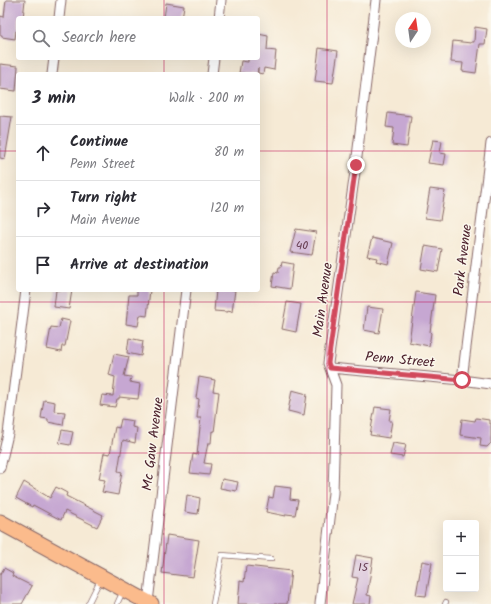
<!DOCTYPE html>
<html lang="en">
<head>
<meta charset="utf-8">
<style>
  body { margin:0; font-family:Kalam,sans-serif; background:#f7f7f7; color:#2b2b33 }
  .controls { position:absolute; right:12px; bottom:12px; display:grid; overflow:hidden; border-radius:4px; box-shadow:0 4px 16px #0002 }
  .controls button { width:36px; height:36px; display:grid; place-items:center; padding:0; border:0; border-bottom:1px solid #e1e1e2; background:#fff; color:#2b2b33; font:20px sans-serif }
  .compass { position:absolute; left:395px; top:12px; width:36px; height:36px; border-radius:50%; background:#fff; box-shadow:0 4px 16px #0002; rotate:13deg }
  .stop { position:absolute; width:12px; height:12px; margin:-9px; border:3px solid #d1495b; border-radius:50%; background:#fff }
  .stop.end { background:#d1495b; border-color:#fff; box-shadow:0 1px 4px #0008 }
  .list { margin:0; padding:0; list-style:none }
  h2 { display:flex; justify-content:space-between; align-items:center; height:52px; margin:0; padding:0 16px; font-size:17px }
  h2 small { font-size:13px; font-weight:400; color:#7c7c81 }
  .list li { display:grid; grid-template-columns:26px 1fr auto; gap:12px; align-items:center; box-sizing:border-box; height:56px; padding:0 16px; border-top:1px solid #e1e1e2 }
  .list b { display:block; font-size:15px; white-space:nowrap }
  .list p { margin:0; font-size:13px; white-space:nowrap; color:#7c7c81 }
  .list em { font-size:13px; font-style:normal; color:#7c7c81 }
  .icon { flex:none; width:22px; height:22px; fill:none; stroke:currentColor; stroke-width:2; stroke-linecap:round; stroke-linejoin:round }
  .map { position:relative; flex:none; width:491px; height:604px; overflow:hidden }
  .search { position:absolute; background:#fff; box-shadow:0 4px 16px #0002; left:16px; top:16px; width:244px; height:44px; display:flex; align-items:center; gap:10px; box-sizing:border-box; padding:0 14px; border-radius:4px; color:#7c7c81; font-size:15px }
  .panel { position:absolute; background:#fff; box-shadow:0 4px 16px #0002; left:16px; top:72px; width:244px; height:220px; border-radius:4px }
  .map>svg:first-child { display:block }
</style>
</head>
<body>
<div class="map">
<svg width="491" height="604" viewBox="0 0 491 604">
  <rect width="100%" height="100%" fill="#fbf7ec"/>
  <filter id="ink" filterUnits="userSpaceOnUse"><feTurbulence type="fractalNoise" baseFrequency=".025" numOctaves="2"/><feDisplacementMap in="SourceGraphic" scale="8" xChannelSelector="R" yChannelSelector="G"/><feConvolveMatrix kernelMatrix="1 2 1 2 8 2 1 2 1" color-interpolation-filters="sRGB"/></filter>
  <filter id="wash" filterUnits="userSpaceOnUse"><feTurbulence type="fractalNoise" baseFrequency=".012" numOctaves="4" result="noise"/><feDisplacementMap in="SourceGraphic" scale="16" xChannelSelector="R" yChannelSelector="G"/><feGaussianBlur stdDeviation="0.9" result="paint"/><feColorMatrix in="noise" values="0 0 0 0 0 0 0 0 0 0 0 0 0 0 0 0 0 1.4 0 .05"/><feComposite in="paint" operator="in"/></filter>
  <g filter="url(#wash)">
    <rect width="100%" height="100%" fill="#f6ead5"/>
    <g id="blocks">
      <!-- building -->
      <path fill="#c6a7d2" d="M6,0H25L23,18H18V31H16L15,39L2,37V35H0V16L4,17Z
        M166,3L184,6L182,18H164Z
        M475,27L487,29L485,44H480L476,73L462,71L463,63L451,62L453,41L471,43V42H474Z
        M258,34L268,36L267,50L276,51L274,70L264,68L263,74L258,73V68L257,74L239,73L241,61L248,62V58H258Z
        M319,48L338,51L333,83L315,81Z
        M0,64L18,66L16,91L0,89Z
        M388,113L411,116L407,147L392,145L394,128L386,127Z
        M0,116L12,117L5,159L0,158Z
        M433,140L442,141L440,153L446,154L444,165L428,163Z
        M430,189L445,191L440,220L425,218Z
        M296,229L316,232L312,255L290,252Z
        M372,238L393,243L388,264L376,261L377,258L367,256Z
        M425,246L442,249L438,272L421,269Z
        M282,262L293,264L290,289L272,286L274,272L278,273L279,267H281Z
        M56,290H72L69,309L54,307Z
        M137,290H150L147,316L140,315L138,326L126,324L129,295H137Z
        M216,290H235L232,312L227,311V312L214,311Z
        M416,292L435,295L430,332L431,333L429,346L409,342Z
        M287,302L301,304L296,332L282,329Z
        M367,307L383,309L379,333L364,330Z
        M61,319L70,321L65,346H62L61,352L47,349L51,327L59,328Z
        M129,338L143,341L141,356L127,353Z
        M114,354L129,357L124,376L131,377L130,382L140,384L138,399L119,397V399H117L115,407L100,405L102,395L113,396L115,377L109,375Z
        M199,377L215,380L213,391L219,392L214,432L212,431L211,443H208L204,463L211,464L209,475L190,473L193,454L197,455L201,418H197L199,399L196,398Z
        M292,390L307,394L304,415L288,411Z
        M44,400L55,402L54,411L65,412L63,425L48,422V419L41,418Z
        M375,407L391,409L389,421H392L389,438L370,435Z
        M476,418L489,420V423H491V443L487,447L480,446L481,438L460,435L462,419L475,421Z
        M121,419L133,421L132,427L137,428L135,443L123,440L118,471L122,472L118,495L102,492L105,480L99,479L104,453L110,454L115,427L119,428Z
        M62,430L73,432L70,445L59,443Z
        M393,443L406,445L403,457L390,455Z
        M222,479L238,482L236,491L220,488Z
        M24,482L50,498L56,487L67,493L66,496L103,515L97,527L65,511L61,520L33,505L32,507L16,498Z
        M275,486L291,488L290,499L298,500L295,515L286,514V516L266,512L269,497L273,498Z
        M187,495L200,498L198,514L185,512Z
        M167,535L199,540L193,577L162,573Z
        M356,555L373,558L367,595L371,596L370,604H352L358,578L352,577Z
        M422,561L432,563L426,596L416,595Z
        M246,566L291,571L287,604H238L240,581L244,582Z
        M4,568L13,573L12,576L32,586L22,604H0V575Z"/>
    </g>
  </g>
  <g filter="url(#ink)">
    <use href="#blocks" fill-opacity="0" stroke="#866666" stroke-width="1"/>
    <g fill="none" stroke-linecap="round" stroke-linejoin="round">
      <defs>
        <path id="service" d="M88,604L101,578
          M117,604L123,591
          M213,604L222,555L271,559
          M445,604L446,602"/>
        <path id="minor" d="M59,18L61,0
          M219,18L221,0
          M52,74L54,58
          M212,74L214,58
          M330,368L462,380L491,384
          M462,380L491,143
          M0,468L8,434L26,290
          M148,602L186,290
          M320,604L333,493L336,385L328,363L356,165L376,0"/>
        <path id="primary" d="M0,522L151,604"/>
      </defs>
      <!-- service casing -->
      <use href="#service" stroke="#866666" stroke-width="6"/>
      <!-- minor casing -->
      <use href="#minor" stroke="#866666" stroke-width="11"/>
      <!-- primary casing -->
      <use href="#primary" stroke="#866666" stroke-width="17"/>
      <!-- service -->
      <use href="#service" stroke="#fff" stroke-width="4.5"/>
      <!-- minor -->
      <use href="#minor" stroke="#fff" stroke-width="9"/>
      <!-- primary -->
      <use href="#primary" stroke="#fbbb8c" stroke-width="15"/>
    </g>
  </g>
  <g fill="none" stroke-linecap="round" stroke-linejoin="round" filter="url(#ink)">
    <!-- route -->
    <path stroke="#d1495b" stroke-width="5" d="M356,165L328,363L330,368L462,380"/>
  </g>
  <!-- grid -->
  <path fill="none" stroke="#c2185b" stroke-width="1" stroke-opacity="0.55" d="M164,0V18M327,0V604M164,58V74M0,151H18M258,151H491M164,290V604M0,302H491M0,453H491"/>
  <g text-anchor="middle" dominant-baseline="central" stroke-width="3" stroke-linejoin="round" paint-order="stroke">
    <!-- number labels -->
    <g font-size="12" fill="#694155">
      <text x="302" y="245">40</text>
      <text x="363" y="567">15</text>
    </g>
    <!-- street labels -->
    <g font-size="14" fill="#4a1f2b" stroke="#fbf7ec">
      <text transform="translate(463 260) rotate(-83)">Park Avenue</text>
      <text transform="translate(323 300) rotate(-82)">Main Avenue</text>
      <text transform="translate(400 360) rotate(5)">Penn Street</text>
      <text transform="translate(153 444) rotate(-83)">Mc Gaw Avenue</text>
    </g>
  </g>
</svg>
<div class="controls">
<button>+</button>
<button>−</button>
</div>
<svg class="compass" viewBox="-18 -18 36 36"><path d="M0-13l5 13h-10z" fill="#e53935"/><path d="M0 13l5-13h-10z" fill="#7c7c81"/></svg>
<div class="stop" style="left:462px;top:380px"></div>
<div class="stop end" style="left:356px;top:165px"></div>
<div class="search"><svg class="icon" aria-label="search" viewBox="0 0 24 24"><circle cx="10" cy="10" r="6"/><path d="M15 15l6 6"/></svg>Search here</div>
<section class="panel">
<h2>3 min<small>Walk · 200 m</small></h2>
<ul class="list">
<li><svg class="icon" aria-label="ahead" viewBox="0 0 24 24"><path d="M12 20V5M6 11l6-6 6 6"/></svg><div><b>Continue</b><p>Penn Street</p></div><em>80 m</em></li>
<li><svg class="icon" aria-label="right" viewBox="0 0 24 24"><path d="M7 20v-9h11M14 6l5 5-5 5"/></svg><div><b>Turn right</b><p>Main Avenue</p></div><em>120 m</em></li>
<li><svg class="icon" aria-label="arrive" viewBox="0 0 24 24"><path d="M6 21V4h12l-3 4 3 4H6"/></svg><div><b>Arrive at destination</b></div></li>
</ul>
</section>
</div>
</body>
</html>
